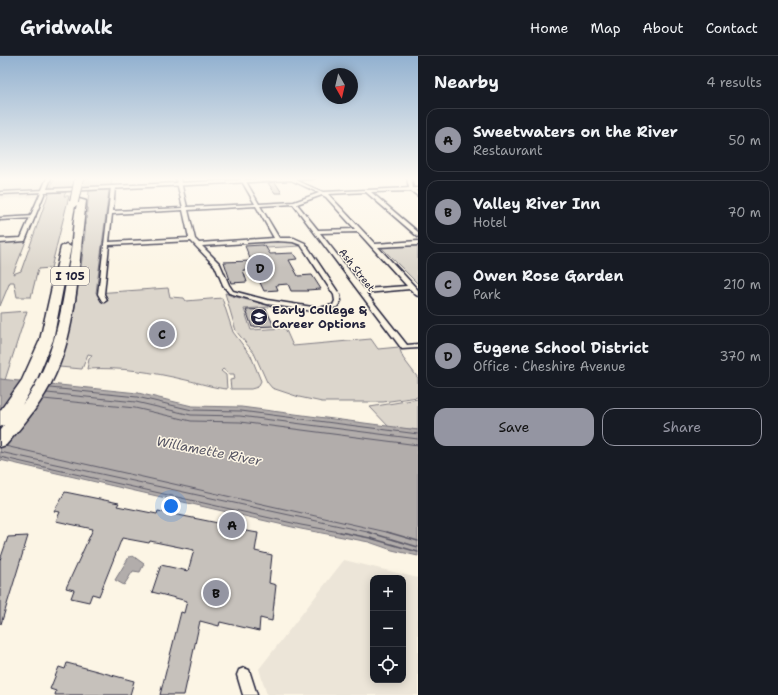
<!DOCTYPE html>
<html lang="en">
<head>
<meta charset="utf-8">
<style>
  body { margin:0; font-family:"Shantell Sans",sans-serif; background:#242831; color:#f1f3f6 }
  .controls { position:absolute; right:12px; bottom:12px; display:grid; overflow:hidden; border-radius:8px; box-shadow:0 2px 10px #0003 }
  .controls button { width:36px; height:36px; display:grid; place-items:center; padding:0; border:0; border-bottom:1px solid #363941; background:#171b24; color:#f1f3f6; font:20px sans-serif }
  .compass { position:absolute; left:322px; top:12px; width:36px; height:36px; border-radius:50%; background:#171b24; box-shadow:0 2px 10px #0003; rotate:172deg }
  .you { position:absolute; left:171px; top:450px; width:14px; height:14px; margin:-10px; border:3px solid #fff; border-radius:50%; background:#1a73e8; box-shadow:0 0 0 6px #1a73e833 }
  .badge { display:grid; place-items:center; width:26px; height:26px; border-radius:50%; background:#9495a2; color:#111; font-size:13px; font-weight:700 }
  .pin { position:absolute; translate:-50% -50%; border:2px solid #fff; box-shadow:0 1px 4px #0006 }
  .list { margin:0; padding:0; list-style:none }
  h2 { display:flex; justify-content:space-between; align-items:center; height:52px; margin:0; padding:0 16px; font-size:17px }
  h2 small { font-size:13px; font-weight:400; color:#9ea1a6 }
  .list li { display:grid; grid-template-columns:26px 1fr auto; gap:12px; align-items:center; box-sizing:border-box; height:64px; margin:0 8px 8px; padding:0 8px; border:1px solid #363941; border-radius:12px }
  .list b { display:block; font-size:15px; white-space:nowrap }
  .list p { margin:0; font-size:13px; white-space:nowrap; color:#9ea1a6 }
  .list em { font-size:13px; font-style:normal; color:#9ea1a6 }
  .actions { display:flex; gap:8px; padding:12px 16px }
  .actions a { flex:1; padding:9px 0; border:1px solid #9495a2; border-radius:12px; text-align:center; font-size:14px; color:#9495a2 }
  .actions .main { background:#9495a2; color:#111 }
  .icon { flex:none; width:22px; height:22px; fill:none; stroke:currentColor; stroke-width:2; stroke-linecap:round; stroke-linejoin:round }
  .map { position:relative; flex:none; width:418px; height:639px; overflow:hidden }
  header { display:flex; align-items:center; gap:24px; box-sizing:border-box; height:56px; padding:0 20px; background:#171b24; border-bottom:1px solid #363941 }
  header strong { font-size:19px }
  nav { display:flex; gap:22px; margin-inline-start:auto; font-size:14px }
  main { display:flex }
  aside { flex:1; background:#171b24 }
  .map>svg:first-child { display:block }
</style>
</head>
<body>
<header>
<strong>Gridwalk</strong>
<nav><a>Home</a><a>Map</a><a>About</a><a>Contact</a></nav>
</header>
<main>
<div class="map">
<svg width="418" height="639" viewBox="0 0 418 639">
  <rect width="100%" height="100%" fill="#fcf5e5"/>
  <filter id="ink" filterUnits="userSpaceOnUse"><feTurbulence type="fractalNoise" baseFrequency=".025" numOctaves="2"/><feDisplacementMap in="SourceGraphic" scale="8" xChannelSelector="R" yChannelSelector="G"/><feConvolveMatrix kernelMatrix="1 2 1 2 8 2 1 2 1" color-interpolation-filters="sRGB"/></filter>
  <g filter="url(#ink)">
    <!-- built -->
    <path fill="#ece5d8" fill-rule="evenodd" d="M0,122H44L40,133L0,135Z
      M38,137L37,141L0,143V139Z
      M344,504L418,522V639H267L259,613ZM373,522H403V624H373Z"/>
    <!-- green -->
    <path fill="#dcd6cc" stroke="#7f7c84" d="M54,122H112L111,130L50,133Z
      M109,134L96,237L168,232L170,241L184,242L186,245L222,242L233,276L251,300L261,325L258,331L251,333H231L230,324L235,323L234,318H229L223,313L221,315L226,319L227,333C214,332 200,327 186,324C151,316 123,311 87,313L89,303L92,299L88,298L82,313L59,311C79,255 83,194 89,135Z
      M49,136H66L64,140H69L51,212L38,213L31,241H17L14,226H10L0,250V187L26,185L13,218L21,215Z
      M287,184L298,187L300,190L267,192L262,187V185Z
      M418,189V228L381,191Z
      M225,237L232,240L268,249L269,251L244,253L251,274L285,272L293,290L371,283L378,293L399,291L403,302L418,322V341L383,346H322L299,341L272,332L267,326L254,297L236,275Z
      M27,255L5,324L0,323V257Z
      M418,343V374L389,371L370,351Z"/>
    <!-- water -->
    <path fill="#b2adab" stroke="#78757e" d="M0,323L138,337L192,350L241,351L418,374V500L392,494L369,486L301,473L0,404Z
      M133,500L144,508L140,516L133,515L124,529L115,524L129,501Z"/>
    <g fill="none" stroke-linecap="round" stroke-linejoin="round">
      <!-- shore-far1 -->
      <path stroke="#5c5a68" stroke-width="1" d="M50,332L137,341L192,354L241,355L418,378
        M47,337L136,346L191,359L240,360L418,383
        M43,343L135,352L191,365L240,366L418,389
        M5,390L391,477
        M0,396L372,477
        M0,401L301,469L345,477"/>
      <!-- shore -->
      <path stroke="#5c5a68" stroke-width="1.5" d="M340,476L370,482L418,496
        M368,476L418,491
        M387,476L418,485"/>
    </g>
    <!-- building -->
    <path fill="#c6c1bb" stroke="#22223b" d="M275,126L282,137H275L268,127Z
      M262,189L265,190L270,198L293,197L297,203L289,204L298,220L312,219L321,233L307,234L308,235H291L288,228L276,229L278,234L264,235L254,214H243L247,226L231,227L224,206L251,205L245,190Z
      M266,253L274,270L252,271L246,254Z
      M65,436L119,447L117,450L157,458L158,455L218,467L217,470L258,477L255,495L272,499L269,527L276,529L272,565L260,562L259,575L220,566L219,570L200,565L184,639H160L181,556L184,557L187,545L152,536L161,509L188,515L194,494L150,485L149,487L122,482L99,540L92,538L89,546L71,542L74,534L66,532L93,473L56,465L60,456L54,455Z
      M28,480L1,568L0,567V504L8,481Z
      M67,607L134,625L130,639H55L56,635L50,633L59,611L65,613Z"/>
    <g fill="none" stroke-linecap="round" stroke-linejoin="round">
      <defs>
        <path id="minor" d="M176,122H180L187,151L255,148L240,122H244L259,148L294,146L319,137L291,124V122L323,136L409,132L407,122H411L413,132H418V134H416L418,137V140L411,135L371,136L418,176V181L366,136L328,138L375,188L418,185V189L378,191L418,234V240L416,239L410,233L366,237L407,289L418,288V292L402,293L293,148L260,150L279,182H294L305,187L340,239L341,245L337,251L319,256L267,248L229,237L223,229L215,210L191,185L109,189L104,238L107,244L104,246L102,245L98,238L111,131L113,130L115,131L113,155L183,152ZM322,139L326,141L355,173L318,174L297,148ZM256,150L274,182L199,187L195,183L188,154ZM183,154L189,182L109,186L112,158ZM358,176L407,230L364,233L320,177ZM277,185L293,186L301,189L334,239L335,245L333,249L319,252L267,244L233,235L229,229L220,208L202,190Z
          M46,134V135L44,136L0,138V136Z
          M35,160V161L33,162L0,164V162Z
          M244,612L249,614L257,639H243L237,619L239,614Z"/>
        <path id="tertiary" d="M47,122H51L47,133L284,122H315L313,123L45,136L25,185L0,187V183L21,182Z"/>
        <path id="motorway" d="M79,143L86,145C79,199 78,270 55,319C43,346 24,368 6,389L0,391V374L4,369L0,371V355L22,324L40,284L61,191L66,188L71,191L53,284L36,325L22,349C56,306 63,247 71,194C73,180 73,156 79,143Z"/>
      </defs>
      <!-- minor casing -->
      <use href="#minor" stroke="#22223b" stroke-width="3"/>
      <!-- tertiary casing -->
      <use href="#tertiary" stroke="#22223b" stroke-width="3"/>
      <!-- motorway casing -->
      <use href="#motorway" stroke="#22223b" stroke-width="3"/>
      <!-- minor -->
      <use href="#minor" fill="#fcf5e5" fill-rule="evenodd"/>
      <!-- tertiary -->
      <use href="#tertiary" fill="#fcf5e5" fill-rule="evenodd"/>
      <!-- motorway -->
      <use href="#motorway" fill="#fcf5e5" fill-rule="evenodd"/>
      <defs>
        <path id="motorway-bridge" d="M74,146L79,122"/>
      </defs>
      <!-- motorway-bridge casing -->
      <use href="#motorway-bridge" stroke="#22223b" stroke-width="10" stroke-linecap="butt"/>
      <!-- motorway-bridge -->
      <use href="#motorway-bridge" stroke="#fcf5e5" stroke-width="8"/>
    </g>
  </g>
  <!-- sky -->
  <linearGradient id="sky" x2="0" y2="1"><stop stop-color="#92b1d0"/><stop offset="0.58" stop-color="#fefaf3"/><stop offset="1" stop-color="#fefaf3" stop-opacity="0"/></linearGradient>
  <rect width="418" height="212" fill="url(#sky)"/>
  <!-- icons -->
  <defs>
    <symbol id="school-disc" viewBox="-11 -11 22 22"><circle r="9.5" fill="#22223b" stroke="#fcf5e5"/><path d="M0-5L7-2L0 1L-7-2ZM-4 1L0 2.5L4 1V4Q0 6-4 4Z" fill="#fff"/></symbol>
  </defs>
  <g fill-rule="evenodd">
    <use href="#school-disc" x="249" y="251" width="20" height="20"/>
  </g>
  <g text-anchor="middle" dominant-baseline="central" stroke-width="3" stroke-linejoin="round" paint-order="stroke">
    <!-- far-street labels -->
    <g font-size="10" fill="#22223b" stroke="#fcf5e5">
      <text transform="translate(357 214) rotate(52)">Ash Street</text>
    </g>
    <!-- shield labels -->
    <rect fill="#fcf5e5" stroke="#63616e" stroke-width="1" x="51" y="211" width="38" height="18" rx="3"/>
    <g font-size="11" font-weight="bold" fill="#22223b">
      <text x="70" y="220">I 105</text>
    </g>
    <!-- poi labels -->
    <g font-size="12" font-weight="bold" fill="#22223b" stroke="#fcf5e5" text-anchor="start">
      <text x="272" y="254">Early College &amp;<tspan x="272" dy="14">Career Options</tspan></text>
    </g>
    <!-- water labels -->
    <g font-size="13" font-style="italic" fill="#545362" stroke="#fcf5e5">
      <text transform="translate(209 395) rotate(11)">Willamette River</text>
    </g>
  </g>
</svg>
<div class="controls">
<button>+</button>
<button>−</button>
<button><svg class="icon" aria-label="locate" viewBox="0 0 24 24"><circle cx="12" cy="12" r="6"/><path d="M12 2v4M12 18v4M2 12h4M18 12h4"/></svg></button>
</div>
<svg class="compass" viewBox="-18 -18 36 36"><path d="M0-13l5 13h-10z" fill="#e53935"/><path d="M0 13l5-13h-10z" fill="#9ea1a6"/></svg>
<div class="you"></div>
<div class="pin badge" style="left:232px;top:469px">A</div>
<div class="pin badge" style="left:216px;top:537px">B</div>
<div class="pin badge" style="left:162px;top:278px">C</div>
<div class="pin badge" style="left:260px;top:212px">D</div>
</div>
<aside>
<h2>Nearby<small>4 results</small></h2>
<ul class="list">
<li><span class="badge">A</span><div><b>Sweetwaters on the River</b><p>Restaurant</p></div><em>50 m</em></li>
<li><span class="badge">B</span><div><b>Valley River Inn</b><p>Hotel</p></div><em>70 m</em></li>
<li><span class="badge">C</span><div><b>Owen Rose Garden</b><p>Park</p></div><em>210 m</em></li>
<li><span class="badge">D</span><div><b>Eugene School District</b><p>Office · Cheshire Avenue</p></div><em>370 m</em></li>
</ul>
<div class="actions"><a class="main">Save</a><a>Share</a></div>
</aside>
</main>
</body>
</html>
